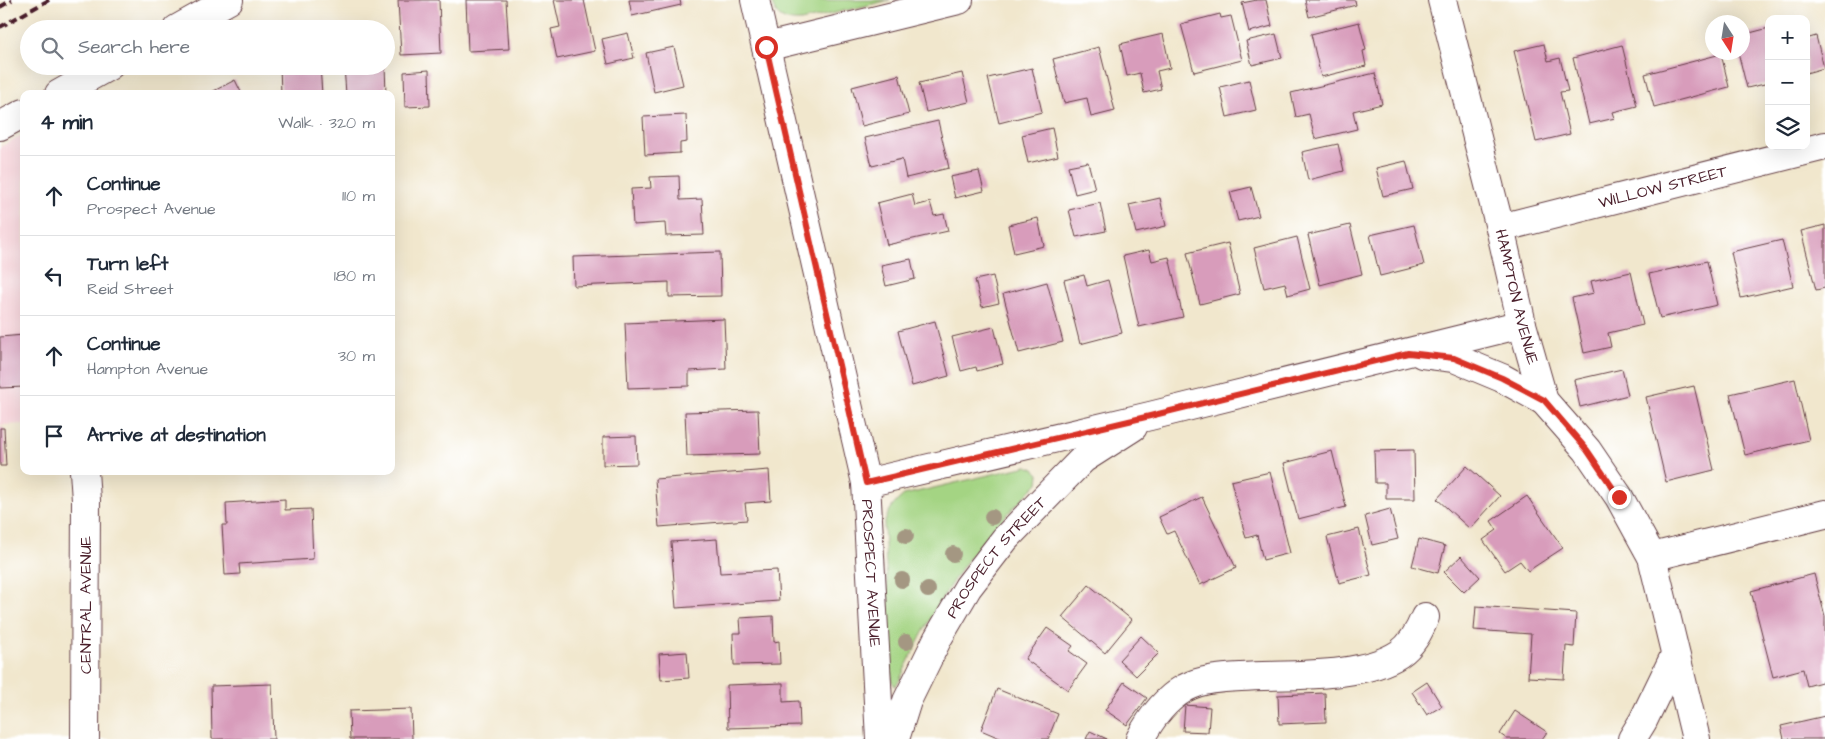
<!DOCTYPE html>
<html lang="en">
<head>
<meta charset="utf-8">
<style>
  body { margin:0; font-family:"Architects Daughter",sans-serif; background:#f6f6f7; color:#1f2937 }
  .controls { position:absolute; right:15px; top:15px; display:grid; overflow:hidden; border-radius:10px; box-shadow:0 5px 20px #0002 }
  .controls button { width:45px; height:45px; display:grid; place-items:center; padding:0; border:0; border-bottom:1px solid #e0e1e3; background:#fff; color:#1f2937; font:25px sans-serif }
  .compass { position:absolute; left:1705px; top:15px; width:45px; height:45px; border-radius:50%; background:#fff; box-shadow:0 5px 20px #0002; rotate:168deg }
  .stop { position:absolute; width:15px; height:15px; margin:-11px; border:4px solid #d93025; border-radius:50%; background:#fff }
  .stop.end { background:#d93025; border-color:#fff; box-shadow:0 1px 5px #0008 }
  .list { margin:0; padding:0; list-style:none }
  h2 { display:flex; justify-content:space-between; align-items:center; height:65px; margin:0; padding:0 20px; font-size:21px }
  h2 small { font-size:16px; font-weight:400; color:#747a83 }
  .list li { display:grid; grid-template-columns:32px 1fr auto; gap:15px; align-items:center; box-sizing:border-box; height:80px; padding:0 20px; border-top:1px solid #e0e1e3 }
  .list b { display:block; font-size:19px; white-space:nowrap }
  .list p { margin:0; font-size:16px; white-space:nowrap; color:#747a83 }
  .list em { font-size:16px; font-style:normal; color:#747a83 }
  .icon { flex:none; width:28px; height:28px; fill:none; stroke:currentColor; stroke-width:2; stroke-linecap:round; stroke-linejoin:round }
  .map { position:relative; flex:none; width:1825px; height:739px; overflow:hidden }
  .search { position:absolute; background:#fff; box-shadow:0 5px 20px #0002; left:20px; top:20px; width:375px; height:55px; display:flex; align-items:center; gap:12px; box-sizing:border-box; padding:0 18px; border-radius:28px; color:#747a83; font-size:19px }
  .panel { position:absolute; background:#fff; box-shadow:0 5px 20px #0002; left:20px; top:90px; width:375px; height:385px; border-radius:10px }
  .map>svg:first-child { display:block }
</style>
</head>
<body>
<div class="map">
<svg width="1825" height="739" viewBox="0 0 1825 739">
  <rect width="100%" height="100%" fill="#fff"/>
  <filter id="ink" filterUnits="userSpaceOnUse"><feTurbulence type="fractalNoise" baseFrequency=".02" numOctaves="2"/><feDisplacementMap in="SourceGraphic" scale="10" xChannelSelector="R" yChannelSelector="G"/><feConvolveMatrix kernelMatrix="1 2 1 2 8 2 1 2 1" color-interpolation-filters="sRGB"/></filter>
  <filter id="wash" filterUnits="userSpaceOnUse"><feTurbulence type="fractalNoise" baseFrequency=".0096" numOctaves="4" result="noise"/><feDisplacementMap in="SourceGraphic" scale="20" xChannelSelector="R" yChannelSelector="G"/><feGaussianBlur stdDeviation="1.12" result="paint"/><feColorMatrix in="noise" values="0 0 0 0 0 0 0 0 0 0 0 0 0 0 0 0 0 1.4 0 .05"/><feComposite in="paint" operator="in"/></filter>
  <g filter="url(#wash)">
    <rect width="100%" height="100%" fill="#f1e7cd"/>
    <!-- built -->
    <path fill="#f6cfd6" d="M24,134V424L0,425V147Z"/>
    <!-- green -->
    <path fill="#a4d483" stroke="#777a57" d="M771,0H890L801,21C784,22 775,17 771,0Z
      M1027,466L1034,469L1039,474L1038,483C1012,509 986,535 964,565C938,601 918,641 899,681L895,686L892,682L884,526C887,512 893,504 904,495Z"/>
    <g id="blocks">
      <!-- building -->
      <path fill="#d89cbb" d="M398,0H439L441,53L401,55Z
        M466,0H506L509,49L468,51Z
        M554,0H584L595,51L557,59L551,29L560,27Z
        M629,0H680L681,5L632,16Z
        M1257,0H1266L1272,26L1249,32L1242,3Z
        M1305,0H1355L1356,5L1309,17Z
        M1220,14L1221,18L1231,16L1242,60L1194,72L1181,24Z
        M1359,22L1366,50L1363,51L1366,66L1321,77L1311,34Z
        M1769,28V83L1747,88L1738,52H1742V35Z
        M628,33L634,58L608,64L602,39Z
        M1163,34L1170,68L1157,71L1161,89L1144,93L1140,73L1127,76L1120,44Z
        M1276,34L1282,58L1252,65L1246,41Z
        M1816,36L1824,68L1806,73V39Z
        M1544,44L1548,61L1560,58L1568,91L1560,92L1570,134L1536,142L1514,51Z
        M1622,45L1637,106L1613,112L1615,118L1589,124L1573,58Z
        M674,47L683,85L654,92L646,53Z
        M1099,47L1115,111L1091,117L1087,98L1064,103L1053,59Z
        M1721,54L1729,87L1654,107L1645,74Z
        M280,66H320L322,94H281Z
        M344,66H385L386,94H346Z
        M1032,68L1042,112L999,123L988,78Z
        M429,70L430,106L405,107L404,72Z
        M962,73L969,102L926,112L919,83Z
        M1375,73L1382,104L1353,111L1357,129L1315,139L1309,114L1296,117L1291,93Z
        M899,75L909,114L862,126L852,87Z
        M235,80L242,94H208Z
        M1249,80L1256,110L1227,117L1220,87Z
        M686,115L687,142L680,143V153L645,155L643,117Z
        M938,121L949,168L906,178L902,159L872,166L865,138Z
        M1052,128L1058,156L1028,163L1022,135Z
        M1338,144L1344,171L1308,180L1302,152Z
        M1406,161L1413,189L1383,196L1376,168Z
        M1088,162L1095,189L1075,194L1068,166Z
        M979,171L984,191L955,198L950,177Z
        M679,176L680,200L702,199L704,235L666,236L665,223L633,225L631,189L651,188L650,177Z
        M1251,187L1259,216L1238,221L1230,192Z
        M912,194L915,206L930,202L934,216L944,214L948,231L887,245L877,203Z
        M1160,198L1166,226L1136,233L1129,205Z
        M1100,203L1106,231L1076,237L1069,210Z
        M1038,218L1044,246L1014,253L1008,225Z
        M1350,225L1362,274L1320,285L1308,235Z
        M1414,225L1424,265L1380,276L1370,235Z
        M1825,225V288L1816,290L1801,231Z
        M1297,237L1310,289L1288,295L1285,283L1264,288L1254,248Z
        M1782,240L1793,286L1741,298L1731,252Z
        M1228,243L1240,294L1200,304L1187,253Z
        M1149,250L1152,261L1169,257L1183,317L1139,327L1123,256Z
        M720,252L721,296L669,297V282L574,286L573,257Z
        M911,259L915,279L886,286L881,265Z
        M1707,261L1717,305L1660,318L1649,274Z
        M1631,272L1643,325L1608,333L1611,347L1584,353L1572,298L1594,293L1591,281Z
        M1084,275L1087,286L1108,280L1122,333L1080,344L1064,280Z
        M993,276L999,303L982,307L975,280Z
        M1047,282L1063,342L1019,353L1003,294Z
        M724,319L726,369L689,371V386L628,388L625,323Z
        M935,321L949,376L912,386L898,331Z
        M994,327L1003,364L977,371L976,367L961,371L952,337Z
        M24,335V387L0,388V337Z
        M1622,369L1628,395L1580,407L1574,380Z
        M1795,379L1809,440L1745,455L1730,394Z
        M1694,386L1714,470L1666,482L1646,397Z
        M758,410L760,454L687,456L685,412Z
        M0,428H4L6,466H0Z
        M636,436L637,464L603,465V437Z
        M1414,450L1415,499H1386V483H1375L1374,451Z
        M1332,451L1346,507L1298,519L1284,463Z
        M1467,466L1500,496L1470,529L1437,499Z
        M769,470L771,501L745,503L747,520L659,527L655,479Z
        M1270,472L1290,553L1263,560L1257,535L1246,538L1231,481Z
        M1527,496L1563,548L1528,571L1520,561L1505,571L1483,540L1497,530L1491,521Z
        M1202,497L1236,568L1200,585L1174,531L1167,534L1159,517Z
        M285,499V510L311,509L313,559L239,564L240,574L225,575L222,525H227L226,503Z
        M1390,509L1398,539L1372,545L1365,516Z
        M1359,529L1371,575L1339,583L1327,537Z
        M717,539L720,573L777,570L779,601L676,608L671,542Z
        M1419,539L1445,546L1438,573L1412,566Z
        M1461,556L1480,577L1464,592L1444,572Z
        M1814,574L1825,616V681L1807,686L1803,669L1773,677L1751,591Z
        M1089,585L1132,620L1105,653L1062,617Z
        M1476,606L1576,613L1574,647L1566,646L1564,679L1528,677L1531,634L1474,630Z
        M773,616L774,642L779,641L780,664L734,665L733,633H741L740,618Z
        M1047,628L1073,646L1069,651L1087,664L1068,690L1025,659Z
        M1141,636L1159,653L1136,676L1119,660Z
        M687,652L689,678L661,680L659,654Z
        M1124,682L1147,698L1127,725L1105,710Z
        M1427,682L1442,706L1427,715L1412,692Z
        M783,683V702L799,701L800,726L728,728L727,685Z
        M272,684L274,739H212L211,686Z
        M997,689L1058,714L1048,739H1002L981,730Z
        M1325,693L1326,722L1279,724L1278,695Z
        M1185,705L1210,707L1208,732L1183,731Z
        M411,709L412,739H350L349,711Z
        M1515,711L1547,732L1542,739H1507L1500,734Z
        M1825,716V739H1784L1781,726Z
        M1090,731L1107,739H1086Z"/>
    </g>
  </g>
  <g filter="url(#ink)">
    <use href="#blocks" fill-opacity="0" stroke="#633d43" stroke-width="1"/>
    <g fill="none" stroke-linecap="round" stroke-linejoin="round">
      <defs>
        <g id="minor">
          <path id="s1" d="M755,0L866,483L880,739"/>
          <path id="s2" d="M1442,0L1500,228L1522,324L1544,401L1587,450L1619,497L1652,557L1696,739"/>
          <path d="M177,29L229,0"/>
          <path d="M766,47L959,0"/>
          <path d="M59,94L109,66"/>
          <path d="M0,126L24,113"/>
          <path id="s3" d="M1500,228L1825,146"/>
          <path d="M1422,354L1454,358L1502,378L1544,401"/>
          <path d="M84,471L86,500L85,739"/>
          <path d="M866,483L1150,416L1522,324"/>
          <path d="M1652,557L1825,514"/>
          <path id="s4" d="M895,739L907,701L938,638L968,587L1005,539L1083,459L1133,427"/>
          <path d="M1140,739C1151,718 1164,700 1185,688C1202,679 1222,678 1241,677C1286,674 1361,679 1399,654C1412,645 1419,632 1425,617"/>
          <path d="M1632,739L1643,721L1675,655"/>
        </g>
      </defs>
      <!-- minor casing -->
      <use href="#minor" stroke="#633d43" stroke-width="30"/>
      <!-- minor -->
      <use href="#minor" stroke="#fff" stroke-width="28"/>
      <!-- rail -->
      <path stroke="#4a1f2b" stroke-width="4" stroke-dasharray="8 4" stroke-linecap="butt" d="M0,7L12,0
        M0,27L49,0"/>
    </g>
    <!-- trees -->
    <g fill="#a49782">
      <circle cx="992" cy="517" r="8"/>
      <circle cx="906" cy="536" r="8"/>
      <circle cx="953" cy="554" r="8"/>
      <circle cx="902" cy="580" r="8"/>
      <circle cx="928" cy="590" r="8"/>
      <circle cx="906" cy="642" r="8"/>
    </g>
  </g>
  <g fill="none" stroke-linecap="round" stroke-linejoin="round" filter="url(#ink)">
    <!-- route -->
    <path stroke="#d93025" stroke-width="6" d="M766,47L866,483L1150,416L1408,353L1454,358L1502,378L1544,400L1587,450L1619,497"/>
  </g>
  <g text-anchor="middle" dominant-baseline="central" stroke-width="4.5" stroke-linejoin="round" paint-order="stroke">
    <!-- street labels -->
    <g font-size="16" fill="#4a1f2b" stroke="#fff">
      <text stroke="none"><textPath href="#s3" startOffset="168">WILLOW STREET</textPath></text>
      <text stroke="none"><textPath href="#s2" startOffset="306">HAMPTON AVENUE</textPath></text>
      <text stroke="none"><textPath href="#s4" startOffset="210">PROSPECT STREET</textPath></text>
      <text stroke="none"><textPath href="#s1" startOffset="586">PROSPECT AVENUE</textPath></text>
      <text transform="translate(86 605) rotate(-90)">CENTRAL AVENUE</text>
    </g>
  </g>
</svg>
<div class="controls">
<button>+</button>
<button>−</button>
<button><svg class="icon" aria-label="layers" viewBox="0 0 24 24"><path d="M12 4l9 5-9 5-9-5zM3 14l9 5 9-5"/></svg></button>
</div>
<svg class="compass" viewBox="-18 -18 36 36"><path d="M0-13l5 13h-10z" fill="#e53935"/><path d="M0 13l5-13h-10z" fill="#747a83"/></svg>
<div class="stop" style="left:766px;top:47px"></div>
<div class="stop end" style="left:1619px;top:497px"></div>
<div class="search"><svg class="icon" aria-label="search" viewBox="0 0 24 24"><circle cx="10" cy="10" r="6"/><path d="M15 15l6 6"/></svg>Search here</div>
<section class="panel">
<h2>4 min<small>Walk · 320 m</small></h2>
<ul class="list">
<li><svg class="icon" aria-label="ahead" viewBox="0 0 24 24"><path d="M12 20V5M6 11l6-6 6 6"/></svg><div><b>Continue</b><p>Prospect Avenue</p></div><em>110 m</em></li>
<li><svg class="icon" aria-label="left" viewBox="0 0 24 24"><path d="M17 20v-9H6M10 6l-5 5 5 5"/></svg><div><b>Turn left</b><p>Reid Street</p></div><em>180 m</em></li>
<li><svg class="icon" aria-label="ahead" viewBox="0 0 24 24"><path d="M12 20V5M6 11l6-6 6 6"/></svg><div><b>Continue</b><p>Hampton Avenue</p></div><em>30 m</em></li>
<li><svg class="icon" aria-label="arrive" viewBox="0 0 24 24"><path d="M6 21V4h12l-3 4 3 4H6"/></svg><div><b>Arrive at destination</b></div></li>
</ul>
</section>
</div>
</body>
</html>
